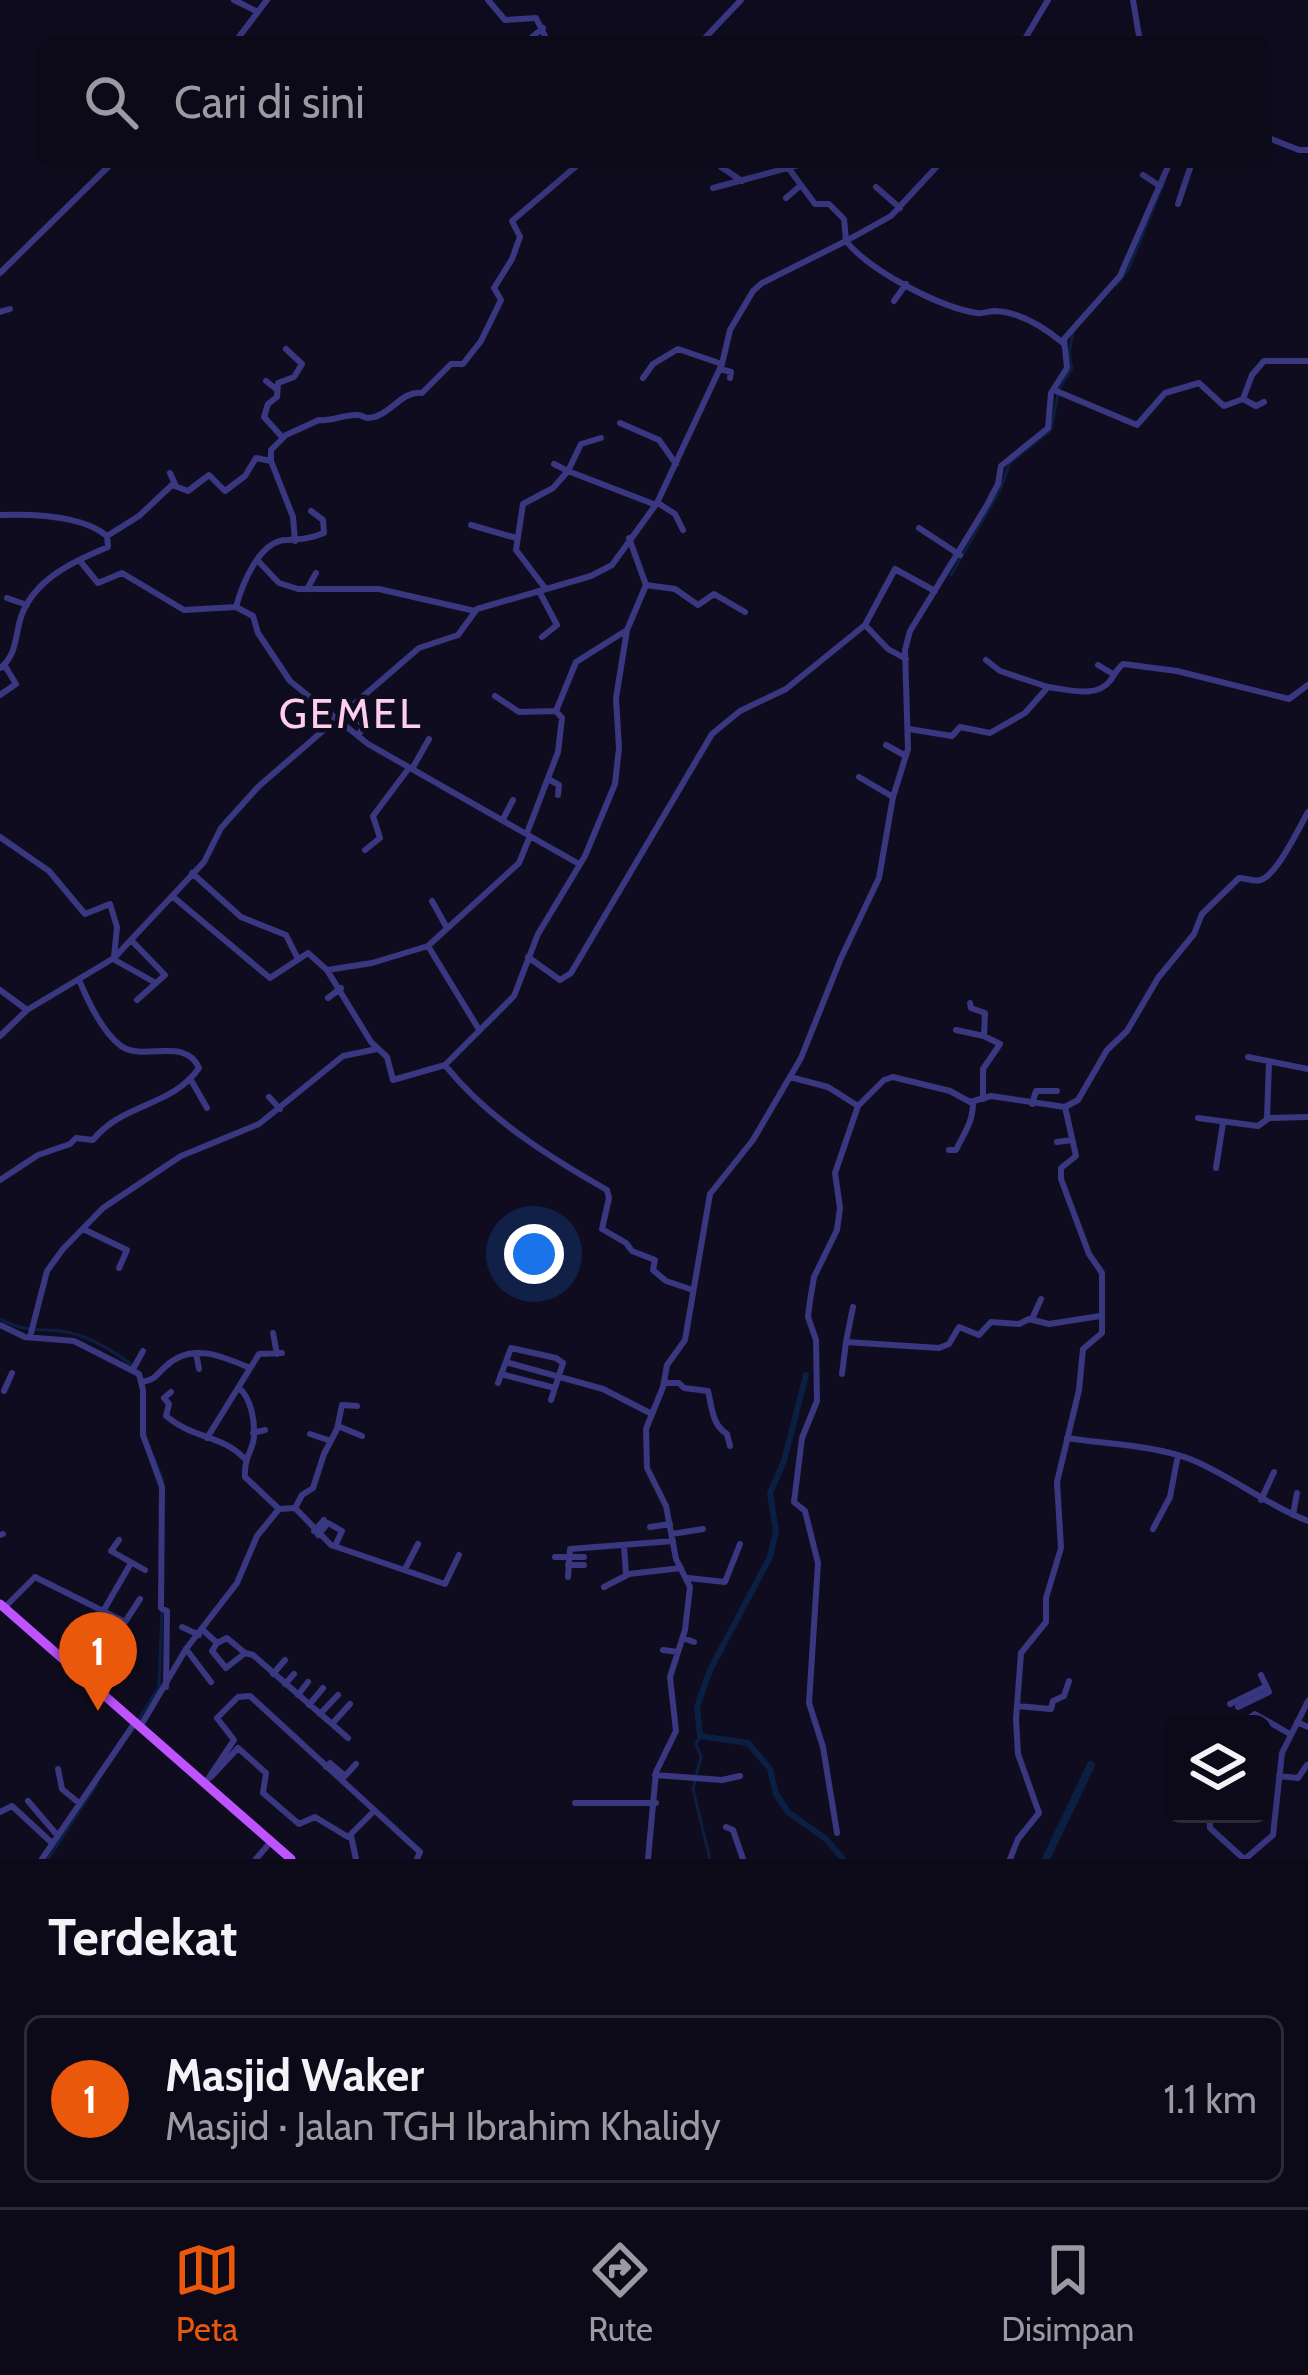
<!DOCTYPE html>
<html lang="id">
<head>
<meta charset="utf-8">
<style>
  body { margin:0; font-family:Cabin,sans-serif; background:#151221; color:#f1f3f6 }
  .controls { position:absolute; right:36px; bottom:36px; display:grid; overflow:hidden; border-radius:18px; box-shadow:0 12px 48px #0002 }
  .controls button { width:108px; height:108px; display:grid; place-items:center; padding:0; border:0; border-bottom:3px solid #2c2a37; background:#0c0918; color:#f1f3f6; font:60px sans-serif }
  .you { position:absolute; left:534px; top:1254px; width:42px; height:42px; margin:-30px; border:9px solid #fff; border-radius:50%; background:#1a73e8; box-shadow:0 0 0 18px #1a73e833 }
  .badge { display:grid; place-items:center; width:78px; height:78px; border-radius:50%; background:#ea580c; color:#fff; font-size:39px; font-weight:700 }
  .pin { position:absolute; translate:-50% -99px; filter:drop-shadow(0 3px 6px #0008) }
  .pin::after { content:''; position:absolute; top:63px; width:42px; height:36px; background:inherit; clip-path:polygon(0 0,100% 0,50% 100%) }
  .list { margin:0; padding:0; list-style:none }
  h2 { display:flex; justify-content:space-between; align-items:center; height:156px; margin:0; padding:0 48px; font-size:51px }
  h2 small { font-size:39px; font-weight:400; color:#9a9aa2 }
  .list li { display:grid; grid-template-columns:78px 1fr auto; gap:36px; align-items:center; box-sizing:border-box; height:168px; margin:0 24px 24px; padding:0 24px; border:3px solid #2c2a37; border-radius:18px }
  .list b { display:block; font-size:45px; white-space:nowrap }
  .list p { margin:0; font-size:39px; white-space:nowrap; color:#9a9aa2 }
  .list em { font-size:39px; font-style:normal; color:#9a9aa2 }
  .icon { flex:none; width:66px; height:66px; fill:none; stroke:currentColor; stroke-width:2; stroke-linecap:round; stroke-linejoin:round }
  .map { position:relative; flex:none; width:1308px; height:1859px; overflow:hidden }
  .search { position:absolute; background:#0c0918; box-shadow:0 12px 48px #0002; left:36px; right:36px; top:36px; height:132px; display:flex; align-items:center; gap:30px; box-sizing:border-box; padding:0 42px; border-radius:18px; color:#9a9aa2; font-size:45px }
  .sheet { height:348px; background:#0c0918 }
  nav { display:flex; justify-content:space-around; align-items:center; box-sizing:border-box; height:168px; border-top:3px solid #2c2a37; background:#0c0918; font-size:33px; color:#9a9aa2 }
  nav a { display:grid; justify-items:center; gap:6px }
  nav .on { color:#ea580c }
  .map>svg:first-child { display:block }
</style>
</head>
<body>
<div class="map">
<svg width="1308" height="1859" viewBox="0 0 1308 1859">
  <rect width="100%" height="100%" fill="#100c20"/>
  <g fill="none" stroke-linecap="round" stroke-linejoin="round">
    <!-- stream -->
    <path stroke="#0a1f41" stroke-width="3" d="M1116,285L1129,268L1165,180
      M951,575L1000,490L1010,463L1051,430L1059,389L1072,368L1069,354L1073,332
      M0,1319C36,1337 45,1325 75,1334C95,1340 139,1363 144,1382
      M153,1456L163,1480
      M138,1720L159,1687L162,1610
      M700,1736L696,1744L701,1757L693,1789L710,1859
      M48,1859L97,1784"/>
    <!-- canal -->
    <path stroke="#0a1f41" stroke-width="6" d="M806,1375L784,1461L770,1493L776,1531L770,1557L710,1670L697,1707L700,1736L748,1743L770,1769L776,1794L788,1812L826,1839L843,1859"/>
    <!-- river -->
    <path stroke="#0a1f41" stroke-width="8" d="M1046,1859L1091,1765"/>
    <!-- minor -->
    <path stroke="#393780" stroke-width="6" d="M234,0L258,12
      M488,0L505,20L536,18L548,42
      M1133,0L1140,42
      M703,40L741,0
      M235,42L267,0
      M526,42L543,28
      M1023,42L1048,0
      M1266,137L1299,150H1308
      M784,162L815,204H829L844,219L846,240
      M721,167L742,181
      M1143,175L1160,186
      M876,187L900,208
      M713,188L810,162
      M786,198L800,186
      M1178,204L1192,162
      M846,241L891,216L941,162
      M0,273L113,162
      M894,301L906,284
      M0,312L10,309
      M720,369L731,372L730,378
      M643,378L653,364L678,349L722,364
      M266,381L276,389
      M1054,390L1137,425L1165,393L1199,383L1224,406L1243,399L1256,406L1264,402
      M1243,399L1252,375L1264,361H1308
      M620,423L659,440L676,464
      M283,438L264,417L268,404L277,397L278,383L294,377L302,364L286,349
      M271,461L293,517L295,541
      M554,464L568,471L581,444L601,438
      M170,473L175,484
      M658,503L675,514L683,530
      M311,511L323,520L324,533C309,539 302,539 287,540C259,540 242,585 236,607L253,616L258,633L290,681L368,744L579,864
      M0,515C32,514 82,515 107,536
      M471,525L516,538
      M919,528L960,555
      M80,561L98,583L122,573L184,610L236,607
      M259,562L279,583L298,589H379L475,611
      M646,585L675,589L698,605L714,594L745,612
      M545,588L516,550L523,504L553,488L568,471L656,505
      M307,589L316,573
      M539,591L557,625L542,637
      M7,598L27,605
      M865,625L888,649L906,659
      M986,660L1000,671L1048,687
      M1098,665L1113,674
      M0,668C17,656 15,635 21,617C34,579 74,561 108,547L107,536L139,516L172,485L188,491L209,475L225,491L245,476L256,458L271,461V450L286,435L319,420C332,422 344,414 358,415C362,415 365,418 368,418C390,417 401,390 422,393L451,364H463L481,341L501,300L494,288L512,259L520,237L512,221L581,162
      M0,695L16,684L5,666
      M495,696L519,712L556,711L562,718L558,752L527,833
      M556,711L576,662L627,630
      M358,719L364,727L358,735
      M909,729L952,736L960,727L990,733L1025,713L1048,687C1067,689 1096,699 1110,681C1114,675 1117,669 1123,664L1177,671L1289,699L1308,685
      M886,745L906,756
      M412,769L429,739
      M859,777L893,797
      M548,779L559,785L558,795
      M503,819L513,800
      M0,837L49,871L85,914L110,904L117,927L114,957
      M365,850L380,838L373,816L409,768
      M192,873L241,917L286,935L298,959
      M172,896L270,978L308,953L327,970L372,963L428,946L519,863L530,836
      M432,901L447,928
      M132,941L165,975L137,1000
      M428,946L478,1028
      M528,957L560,980L571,973L712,734L740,711L786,689L865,625L895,569L935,591
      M113,959L154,982
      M327,970L371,1042L387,1057L393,1080L445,1065C486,1117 549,1157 607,1190L609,1198L602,1229L626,1243L632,1251L655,1260L653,1270L666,1281L690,1289
      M0,990L27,1010
      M328,998L341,988
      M970,1003L971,1008L985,1013L984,1036
      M956,1030L984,1036L1000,1044L983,1069V1099
      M0,1036L27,1010L114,958L204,862L221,828L259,786L419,648L458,635L477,609L591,576L612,565L657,503L722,364L730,330L753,291L762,283L846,241C870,271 939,307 977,313C983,314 989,311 995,311C1020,312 1045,328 1063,343
      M1248,1057L1308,1069
      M445,1065L514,996L538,934L585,856L615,784L619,748L616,698L627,630L646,585L629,538
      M790,1077L828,1087L858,1106L884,1080L893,1077L950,1091L970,1102L991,1096L1065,1107
      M191,1080L207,1108
      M269,1097L280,1109
      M1032,1104L1036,1091H1057
      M1198,1118L1258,1126L1269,1118L1308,1117
      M1267,1118L1269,1062
      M1057,1142L1072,1140
      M949,1150H956C964,1133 973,1123 973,1102
      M1216,1168L1223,1123
      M0,1180L38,1155L70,1144L76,1138L93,1140C122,1103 172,1107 199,1068C185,1036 144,1062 121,1046C102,1032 88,1001 79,980
      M83,1229L127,1250L119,1268
      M853,1307L846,1342L939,1348L949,1344L959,1327L979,1335L991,1322L1019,1324L1029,1319L1049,1324L1100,1316
      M1032,1319L1041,1299
      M0,1325L25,1337L74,1341L139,1374L143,1390V1435L162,1487L161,1608L167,1611L166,1687
      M273,1333L277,1354
      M30,1337L47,1271L63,1249L103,1208L181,1156L259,1124L343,1056L377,1049
      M196,1353L199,1369
      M506,1362L603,1389L652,1414
      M133,1369L143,1351
      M501,1374L555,1388
      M842,1374L846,1342
      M142,1382C155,1380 156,1375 166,1366C191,1342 222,1356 250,1368
      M498,1383L511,1348L556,1358L563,1363L551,1400
      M664,1383H679L684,1388L708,1391C712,1407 712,1425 727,1434L730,1446
      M239,1388C251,1398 255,1421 254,1437C253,1451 244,1455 245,1477L279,1509L295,1508L331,1545L445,1584L459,1555
      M4,1391L12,1373
      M171,1392L164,1398L169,1404L166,1416C195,1440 220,1434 244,1458
      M338,1426L362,1436
      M253,1433L265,1430
      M310,1434L331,1441
      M207,1438L259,1354L282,1353
      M1067,1438C1106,1444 1152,1445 1190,1459C1232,1476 1266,1505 1308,1521
      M1261,1500L1274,1472
      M295,1508L302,1495L313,1488L324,1454L337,1429L342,1405L357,1406
      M1293,1515L1297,1493
      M650,1527L670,1524
      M1153,1529L1170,1497L1178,1455
      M314,1531L324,1520
      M672,1534L703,1529
      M0,1535L3,1534
      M318,1535L328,1523L342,1531L335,1546
      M119,1540L111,1551L145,1570
      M624,1545L626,1575
      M555,1557H584
      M568,1565H584
      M405,1569L418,1544
      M568,1577L570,1549L673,1541
      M688,1578L725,1582L740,1544
      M604,1587L629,1574L681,1568
      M4,1608L35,1577L125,1622L140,1599
      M182,1627L199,1635
      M204,1631L217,1643L227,1638L245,1653L253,1655L332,1724L350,1704
      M683,1638L694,1642
      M217,1643L212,1651L226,1668L245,1653
      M186,1649L211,1682
      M663,1650L678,1652
      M71,1667L131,1563
      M273,1674L285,1660
      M285,1684L294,1674
      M298,1695L308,1682
      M1230,1704L1265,1687
      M309,1705L323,1688
      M1017,1706L1051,1709L1053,1701L1064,1696L1069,1681
      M1238,1707L1269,1692L1261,1675
      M320,1714L338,1695
      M1297,1722L1308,1727
      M332,1724L348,1738
      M1241,1724L1255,1714L1290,1734
      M140,1727L186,1649L237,1583L257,1536L279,1509
      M326,1767L330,1763L345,1776L356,1764
      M58,1769L62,1789L79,1803
      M655,1775L722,1780L740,1776
      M1279,1776L1298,1778L1307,1765
      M211,1777L238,1748L266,1773L263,1793L299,1824L315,1817L348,1837L374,1811
      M206,1782L234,1740L217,1718L238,1697L250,1696L420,1852L417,1859
      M28,1801L57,1835
      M575,1803H656
      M0,1812L12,1806L52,1843
      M1209,1814L1210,1828L1244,1859
      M726,1827L733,1830L743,1859
      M837,1833L823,1747L809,1703L818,1563L805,1511L794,1502L802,1438L817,1401L816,1340L808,1317L810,1301L814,1277L837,1230L840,1208L835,1173L858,1106
      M351,1836L356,1859
      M42,1859L134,1724
      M256,1859L268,1845
      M648,1859L656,1772L676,1731L670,1677L685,1630L690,1587L676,1559L666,1506L647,1468L646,1429L663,1387L667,1365L685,1340L710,1194L753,1140L801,1058L841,958L879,878L893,797L908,749L905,650L910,631L987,505L998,484L1001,466L1048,428L1051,393L1067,368L1064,339L1120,276L1170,162
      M1010,1859L1018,1839L1039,1813L1018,1754L1016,1719L1021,1653L1046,1622V1598L1061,1548L1057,1482L1079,1390L1083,1349L1102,1333V1273L1089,1254L1061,1179V1168L1076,1156L1065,1107L1078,1100L1107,1050L1127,1031L1158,978L1194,934L1202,914L1239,878C1246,878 1253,882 1260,880C1276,877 1300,826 1308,812
      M1245,1859L1273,1835L1282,1753L1308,1701"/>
    <!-- major -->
    <path stroke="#be53ff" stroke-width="9" d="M0,1604L291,1859"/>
  </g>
  <g text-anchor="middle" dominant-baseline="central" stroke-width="9" stroke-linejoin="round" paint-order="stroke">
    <!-- quarter labels -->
    <g font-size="42" letter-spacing="3" fill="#ffceed" stroke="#100c20">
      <text x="351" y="713">GEMEL</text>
    </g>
  </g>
</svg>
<div class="controls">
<button><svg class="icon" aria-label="layers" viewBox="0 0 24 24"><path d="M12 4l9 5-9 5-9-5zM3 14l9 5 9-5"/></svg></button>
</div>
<div class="you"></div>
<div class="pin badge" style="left:98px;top:1711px">1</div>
<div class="search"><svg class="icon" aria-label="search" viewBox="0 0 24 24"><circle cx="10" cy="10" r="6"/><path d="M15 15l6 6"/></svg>Cari di sini</div>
</div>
<section class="sheet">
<h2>Terdekat<small></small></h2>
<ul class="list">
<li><span class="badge">1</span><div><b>Masjid Waker</b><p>Masjid · Jalan TGH Ibrahim Khalidy</p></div><em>1.1 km</em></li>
</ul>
</section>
<nav>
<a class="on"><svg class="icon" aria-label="map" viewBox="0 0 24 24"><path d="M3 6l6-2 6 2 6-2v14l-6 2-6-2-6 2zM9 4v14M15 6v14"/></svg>Peta</a>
<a><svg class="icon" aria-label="directions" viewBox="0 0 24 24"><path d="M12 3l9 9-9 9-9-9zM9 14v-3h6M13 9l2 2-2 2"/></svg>Rute</a>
<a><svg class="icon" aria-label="saved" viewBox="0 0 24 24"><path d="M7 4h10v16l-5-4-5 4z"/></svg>Disimpan</a>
</nav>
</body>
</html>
